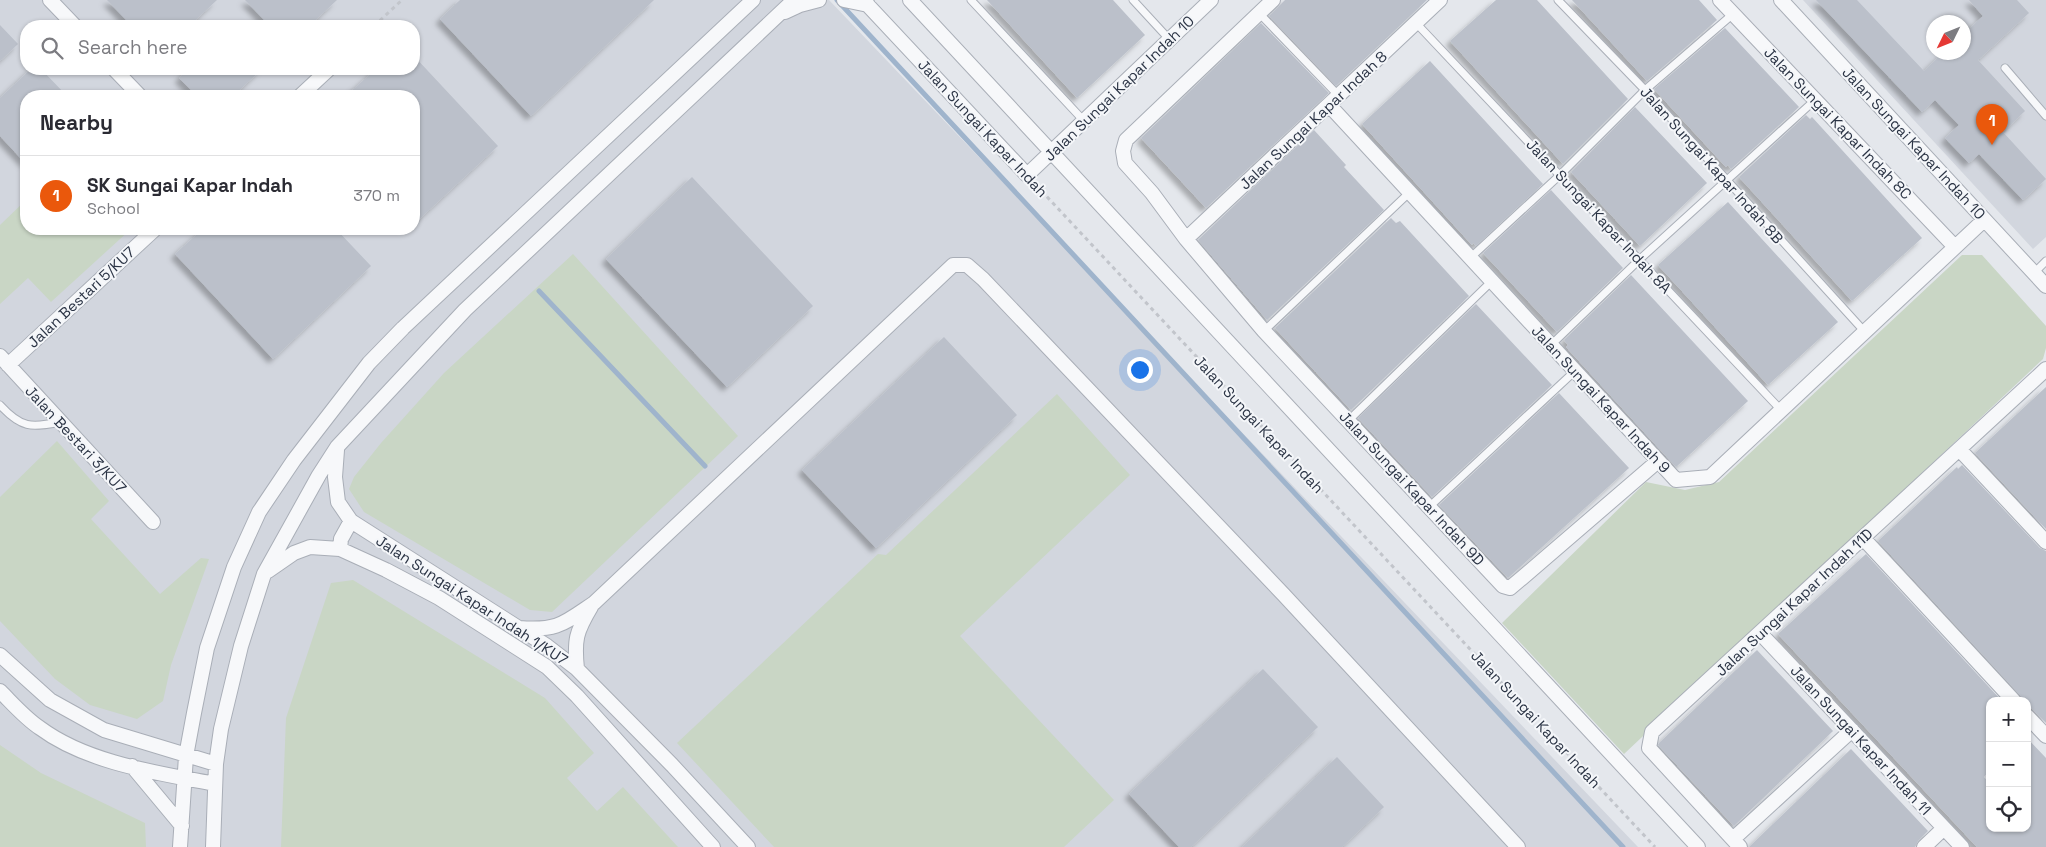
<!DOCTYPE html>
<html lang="en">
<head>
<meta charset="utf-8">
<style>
  body { margin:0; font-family:"Space Grotesk",sans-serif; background:#f2f2f3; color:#2b2b33 }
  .controls { position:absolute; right:15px; bottom:15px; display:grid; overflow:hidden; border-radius:10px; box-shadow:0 1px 4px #0004 }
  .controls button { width:45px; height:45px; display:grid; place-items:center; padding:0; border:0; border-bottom:1px solid #e1e1e2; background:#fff; color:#2b2b33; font:25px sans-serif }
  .compass { position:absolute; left:1926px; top:15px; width:45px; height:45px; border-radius:50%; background:#fff; box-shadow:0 1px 4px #0004; rotate:227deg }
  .you { position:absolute; left:1139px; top:369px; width:18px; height:18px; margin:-12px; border:4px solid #fff; border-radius:50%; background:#1a73e8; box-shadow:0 0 0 8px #1a73e833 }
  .badge { display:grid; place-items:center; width:32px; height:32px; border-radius:50%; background:#ea580c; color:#fff; font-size:16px; font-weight:700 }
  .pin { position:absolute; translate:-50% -41px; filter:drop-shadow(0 1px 2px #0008) }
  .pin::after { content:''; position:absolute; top:26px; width:18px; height:15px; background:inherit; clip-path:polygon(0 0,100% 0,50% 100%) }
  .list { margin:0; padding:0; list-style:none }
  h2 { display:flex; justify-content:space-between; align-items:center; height:65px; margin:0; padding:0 20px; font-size:21px }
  h2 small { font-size:16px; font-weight:400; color:#7c7c81 }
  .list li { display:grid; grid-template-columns:32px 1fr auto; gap:15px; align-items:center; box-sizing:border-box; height:80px; padding:0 20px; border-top:1px solid #e1e1e2 }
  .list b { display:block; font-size:19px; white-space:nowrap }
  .list p { margin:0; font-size:16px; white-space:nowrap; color:#7c7c81 }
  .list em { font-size:16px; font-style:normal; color:#7c7c81 }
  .icon { flex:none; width:28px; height:28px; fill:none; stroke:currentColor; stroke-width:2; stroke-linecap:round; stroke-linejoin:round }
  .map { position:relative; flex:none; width:2046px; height:847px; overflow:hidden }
  .search { position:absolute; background:#fff; box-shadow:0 1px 4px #0004; left:20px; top:20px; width:400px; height:55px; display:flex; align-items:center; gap:12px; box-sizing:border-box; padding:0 18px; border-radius:20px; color:#7c7c81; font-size:19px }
  .panel { position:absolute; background:#fff; box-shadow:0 1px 4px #0004; left:20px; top:90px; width:400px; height:145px; border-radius:20px }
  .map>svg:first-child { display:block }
</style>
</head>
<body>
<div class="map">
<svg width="2046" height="847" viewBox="0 0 2046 847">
  <defs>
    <filter id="shadow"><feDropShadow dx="-4.5" dy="4.5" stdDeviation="2.5" flood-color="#0004"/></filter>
  </defs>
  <rect width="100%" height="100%" fill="#e4e7ec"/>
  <!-- built -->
  <path fill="#d2d6de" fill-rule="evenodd" d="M0,0H829L1638,847H0ZM26,26H414V69H26ZM26,96H414V229H26Z
    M1803,0H2046V237L2033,249ZM1934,22H1964V52H1934Z"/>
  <!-- green -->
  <path fill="#c9d6c5" d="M26,200V229H131L51,302L28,278L0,304V225Z
    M573,254L738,436L552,612L530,610L364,512L349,489L354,477L381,443L444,373Z
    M1962,255H1982L2046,326V348L2043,359L1624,754L1502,623L1646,482L1685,490L1719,482Z
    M1057,394L1130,475L960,636L1114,800L1064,847H774L677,743L878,554L886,555Z
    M57,441L109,501L91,519L160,594L201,558L209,559L171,665L163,701L137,719L90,705L55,679L0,621V497Z
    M353,580L545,698L594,753L567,778L597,811L623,787L678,847H281L286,718L331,583Z
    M0,745L41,773L145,823L146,847H0Z"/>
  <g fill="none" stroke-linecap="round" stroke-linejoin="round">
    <!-- stream -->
    <path stroke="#9fb4cc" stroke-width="5" d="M837,0L1623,847
      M539,291L705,466"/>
  </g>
  <!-- building -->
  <path fill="#bbc0ca" filter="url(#shadow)" d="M107,0H217L189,26H132Z
    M245,0H337L309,26H270Z
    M460,0H654L531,116L440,19Z
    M987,0H1113L1145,35L1077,98Z
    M1285,0H1427L1336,86L1269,16Z
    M1496,0H1537L1628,99L1563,164L1450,41Z
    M1572,0H1699L1717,20L1647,81Z
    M1816,0H1857L1924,71L1944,52H1964V34L1983,16L1969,0H2017L2029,13L1978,60L2025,111L2003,132L2046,179L2023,200L1979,154L1969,163L1945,138L1959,125L1935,100L1922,112Z
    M1261,23L1329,93L1206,208L1141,138Z
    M0,25L18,44L0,61Z
    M1725,28L1799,107L1731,169L1728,165L1726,167L1654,89Z
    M414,56L498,146L414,224V96H346L376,69H414Z
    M1430,61L1543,184L1476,246L1473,243L1472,245L1362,124Z
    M31,69H41L67,96H26V164L0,136V98Z
    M188,69H262L233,96H197L179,78Z
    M1635,107L1707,183L1640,246L1571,172Z
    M1806,115L1810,119L1812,117L1922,238L1852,301L1739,177Z
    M1314,130L1346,165L1344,167L1384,210L1267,320L1198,240Z
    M692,177L813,306L727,387L606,259Z
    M1551,190L1623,268L1557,332L1483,253Z
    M1728,202L1838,322L1768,385L1658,265Z
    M1391,218L1396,223L1400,221L1469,296L1351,410L1275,328Z
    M203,229H336L371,266L273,359L175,254Z
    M1631,275L1748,401L1676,467L1566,347L1568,345L1564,340Z
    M1476,304L1552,385L1432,497L1358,418Z
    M944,337L1017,415L876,548L802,470Z
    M2046,387V529L1975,453Z
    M1559,393L1629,468L1508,578L1439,505Z
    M1962,465L2040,548L2046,551V723L2027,704V701H2023L2020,695L1878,541L1957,467L1958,469Z
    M1866,554L2002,701H1990V770L1984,777L1990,783V828H2027V738L2046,758V847H1977L1778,634Z
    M1757,650L1833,731L1734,826L1658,745L1659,743Z
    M1263,669L1318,727L1191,847H1179L1129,794Z
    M1851,749L1928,831L1918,841L1915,847H1749Z
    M1337,757L1384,807L1342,847H1242Z"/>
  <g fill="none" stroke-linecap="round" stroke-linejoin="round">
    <defs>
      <path id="lane" d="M971,0L1084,121
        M1133,0L1169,39
        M1558,0L1645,90L1864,331
        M1259,13L1339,96
        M1416,23L1781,410
        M2005,68L2046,116
        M1470,258L1560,175L1645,90L1733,14
        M2034,273L2046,261
        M1264,331L1410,192
        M1551,345L1639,260L1815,100
        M0,405C21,428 31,428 60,422
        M1349,420L1492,281
        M1429,507L1575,371"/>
      <path id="street" d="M50,0L75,26
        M844,0L868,5
        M863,0L1027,175L1211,0
        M910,0L1698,847
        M1273,0L1126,140L1123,151L1125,163L1152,193L1186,239L1264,331L1503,586L1510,588L1522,578L1658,461
        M1720,0L1955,247
        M1781,0L2046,286
        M785,12L800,5L819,0
        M114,69L140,96
        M300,96L329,69
        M1329,105L1676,480L1710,477L1984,220
        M1186,239L1440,0
        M0,356L153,522
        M8,365L155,229
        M1959,449L2046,542
        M337,450L335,477L338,502L351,521L547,646L577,669L672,765L748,847
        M1863,538L2014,701
        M340,549L341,539L351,521
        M268,571L294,553L310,547L340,549L386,570L439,598L547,667L577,696L713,847
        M519,628C558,631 563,624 594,603L953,265H967L983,279L1283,594L1518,847
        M1760,633L1962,847
        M0,655L50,700L104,730L216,764
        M577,669C574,640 576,632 591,607
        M0,691C13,704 25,718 40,728C87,763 158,773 215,784
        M2027,716L2046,736
        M132,766L182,826
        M1733,839L1852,730
        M180,847L186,756L194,713L207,648L234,567L259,512L294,460L369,363L403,328L753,0
        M213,847L216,764L221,729L241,646L264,574L319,475L337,447L465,310L794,0
        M1740,847L1649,748L1652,732L2046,369
        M1924,847L1944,828"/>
    </defs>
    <!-- lane casing -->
    <use href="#lane" stroke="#a9aeb7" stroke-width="9"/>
    <!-- street casing -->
    <use href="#street" stroke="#a9aeb7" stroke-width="16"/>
    <!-- path -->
    <path stroke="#c2c5cb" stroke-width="3" stroke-dasharray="4 4" stroke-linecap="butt" d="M374,26L402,0
      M1036,185L1655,847"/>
    <!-- lane -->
    <use href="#lane" stroke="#f7f8fa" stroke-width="7"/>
    <!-- street -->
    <use href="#street" stroke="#f7f8fa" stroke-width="14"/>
  </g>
  <g text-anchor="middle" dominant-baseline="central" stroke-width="4" stroke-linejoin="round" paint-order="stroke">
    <!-- street labels -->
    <g font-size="15" fill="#2b3445" stroke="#f4f6f9">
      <text transform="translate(1119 88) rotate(-44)">Jalan Sungai Kapar Indah 10</text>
      <text transform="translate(1313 120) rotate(-43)">Jalan Sungai Kapar Indah 8</text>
      <text transform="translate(1838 123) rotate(46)">Jalan Sungai Kapar Indah 8C</text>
      <text transform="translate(983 128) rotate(47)">Jalan Sungai Kapar Indah</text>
      <text transform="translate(1914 143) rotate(47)">Jalan Sungai Kapar Indah 10</text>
      <text transform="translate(1712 165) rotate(48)">Jalan Sungai Kapar Indah 8B</text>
      <text transform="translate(1599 216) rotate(47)">Jalan Sungai Kapar Indah 8A</text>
      <text transform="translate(81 297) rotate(-43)">Jalan Bestari 5/KU7</text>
      <text transform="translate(1601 399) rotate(47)">Jalan Sungai Kapar Indah 9</text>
      <text transform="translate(1259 424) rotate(47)">Jalan Sungai Kapar Indah</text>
      <text transform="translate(76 439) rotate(47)">Jalan Bestari 3/KU7</text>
      <text transform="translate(1412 488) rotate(47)">Jalan Sungai Kapar Indah 9D</text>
      <text transform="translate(472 600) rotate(33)">Jalan Sungai Kapar Indah 1/KU7</text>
      <text transform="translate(1794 602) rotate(-43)">Jalan Sungai Kapar Indah 11D</text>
      <text transform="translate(1536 719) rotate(47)">Jalan Sungai Kapar Indah</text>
      <text transform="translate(1861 740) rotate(47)">Jalan Sungai Kapar Indah 11</text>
    </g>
  </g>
</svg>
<div class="controls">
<button>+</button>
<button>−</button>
<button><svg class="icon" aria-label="locate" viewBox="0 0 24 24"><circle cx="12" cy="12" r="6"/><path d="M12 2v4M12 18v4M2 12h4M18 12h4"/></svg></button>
</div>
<svg class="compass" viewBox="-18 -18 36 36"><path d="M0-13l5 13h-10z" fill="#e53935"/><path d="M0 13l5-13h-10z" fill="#7c7c81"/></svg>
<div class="you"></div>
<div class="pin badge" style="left:1992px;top:145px">1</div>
<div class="search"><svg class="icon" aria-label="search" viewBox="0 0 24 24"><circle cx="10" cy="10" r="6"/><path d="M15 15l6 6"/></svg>Search here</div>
<section class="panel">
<h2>Nearby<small></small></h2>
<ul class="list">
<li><span class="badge">1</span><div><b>SK Sungai Kapar Indah</b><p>School</p></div><em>370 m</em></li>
</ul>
</section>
</div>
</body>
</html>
